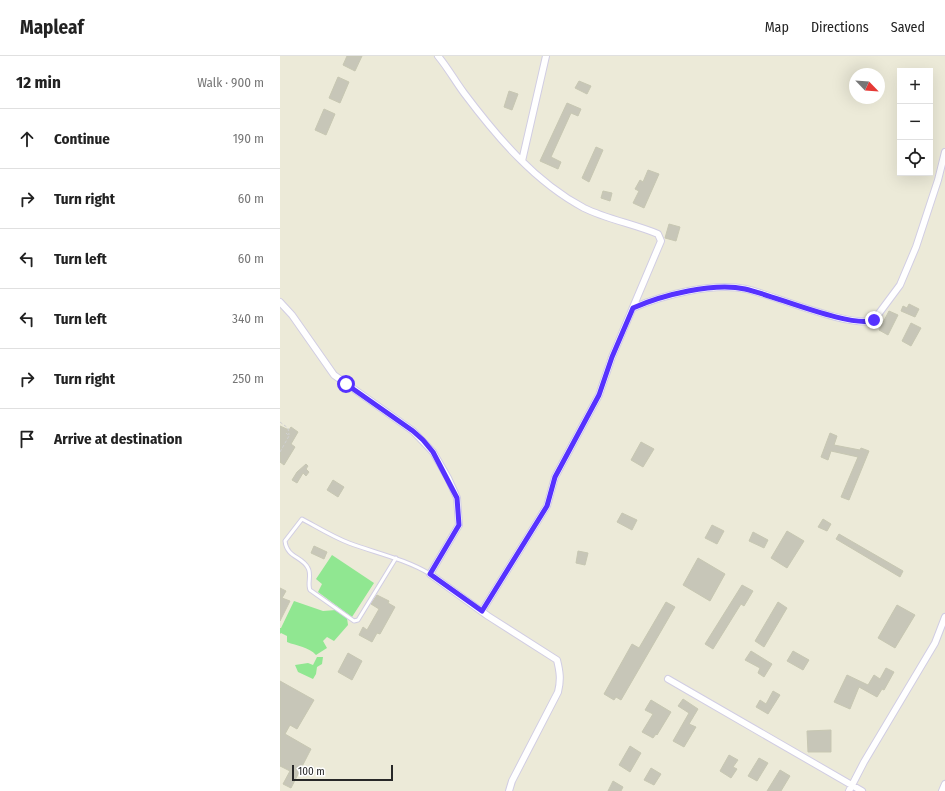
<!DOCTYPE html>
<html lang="en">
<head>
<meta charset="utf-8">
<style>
  body { margin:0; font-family:"Fira Sans Condensed",sans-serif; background:#f2f2f2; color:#222 }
  .controls { position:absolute; right:12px; top:12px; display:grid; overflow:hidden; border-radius:0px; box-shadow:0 4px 16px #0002 }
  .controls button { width:36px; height:36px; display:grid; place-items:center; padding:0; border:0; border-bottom:1px solid #e0e0e0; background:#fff; color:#222; font:20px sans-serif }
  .compass { position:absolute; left:569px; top:12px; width:36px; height:36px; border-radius:50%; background:#fff; box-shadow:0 4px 16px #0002; rotate:115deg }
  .scale { position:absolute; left:12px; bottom:10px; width:101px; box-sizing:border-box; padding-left:4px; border:2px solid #282828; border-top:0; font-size:11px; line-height:14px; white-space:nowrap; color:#282828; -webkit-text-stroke:3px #fff; paint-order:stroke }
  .stop { position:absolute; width:12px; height:12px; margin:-9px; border:3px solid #5632ff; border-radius:50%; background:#fff }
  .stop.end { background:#5632ff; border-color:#fff; box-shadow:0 1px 4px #0008 }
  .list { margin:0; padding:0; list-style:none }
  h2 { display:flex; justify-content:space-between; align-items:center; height:52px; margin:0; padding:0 16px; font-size:17px }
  h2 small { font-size:13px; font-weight:400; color:#767676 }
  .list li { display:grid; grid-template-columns:26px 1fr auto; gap:12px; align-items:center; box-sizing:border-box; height:60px; padding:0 16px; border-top:1px solid #e0e0e0 }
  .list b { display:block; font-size:15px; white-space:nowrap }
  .list em { font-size:13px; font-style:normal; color:#767676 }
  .icon { flex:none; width:22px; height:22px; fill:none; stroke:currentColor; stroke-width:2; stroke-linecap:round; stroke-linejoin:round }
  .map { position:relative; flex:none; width:665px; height:735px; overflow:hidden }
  header { display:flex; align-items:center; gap:24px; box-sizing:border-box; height:56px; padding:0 20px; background:#fff; border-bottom:1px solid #e0e0e0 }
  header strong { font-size:19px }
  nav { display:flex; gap:22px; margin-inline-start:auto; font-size:14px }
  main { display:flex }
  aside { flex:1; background:#fff }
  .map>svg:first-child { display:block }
</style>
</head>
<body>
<header>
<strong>Mapleaf</strong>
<nav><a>Map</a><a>Directions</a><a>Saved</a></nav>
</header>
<main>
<aside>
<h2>12 min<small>Walk · 900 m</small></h2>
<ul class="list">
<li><svg class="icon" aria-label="ahead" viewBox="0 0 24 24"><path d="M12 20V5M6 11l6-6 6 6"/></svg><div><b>Continue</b></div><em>190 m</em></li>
<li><svg class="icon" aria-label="right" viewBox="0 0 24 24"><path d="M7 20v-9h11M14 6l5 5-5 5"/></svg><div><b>Turn right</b></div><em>60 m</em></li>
<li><svg class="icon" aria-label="left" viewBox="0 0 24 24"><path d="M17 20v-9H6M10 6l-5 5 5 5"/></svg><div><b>Turn left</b></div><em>60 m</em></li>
<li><svg class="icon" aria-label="left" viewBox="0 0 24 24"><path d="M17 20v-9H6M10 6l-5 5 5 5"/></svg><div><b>Turn left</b></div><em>340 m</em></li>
<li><svg class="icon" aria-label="right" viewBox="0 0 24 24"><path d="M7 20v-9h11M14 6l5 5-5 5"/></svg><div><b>Turn right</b></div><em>250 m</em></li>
<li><svg class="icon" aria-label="arrive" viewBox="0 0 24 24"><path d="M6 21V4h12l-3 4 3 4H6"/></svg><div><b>Arrive at destination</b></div></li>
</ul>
</aside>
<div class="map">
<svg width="665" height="735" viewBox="0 0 665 735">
  <rect width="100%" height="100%" fill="#ecead8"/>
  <!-- green -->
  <path fill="#90e791" d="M52,499L94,527L72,561L38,536L42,528L36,523Z
    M14,545L43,555L56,554L67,562L68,569L54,585L47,581L43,585L47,592L36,599C29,591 17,590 7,586V580L1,577L0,578V572H1Z
    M37,601H43L42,608L37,611L36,618L33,623L18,616L15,609L28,607L33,609Z"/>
  <!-- building -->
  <path fill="#c7c6b8" stroke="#c7c7b2" d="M67,0H82L75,15L63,9Z
    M58,21L69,26L60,47L49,42Z
    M299,25L311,30L307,38L295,32Z
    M229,35L238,38L232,54L224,51Z
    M287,47L301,53L298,60L291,57L271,101L281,106L278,113L260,105Z
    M44,53L55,58L46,79L35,74Z
    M316,91L323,94L309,126L302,122Z
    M368,114L379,118L364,152L353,147L359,135L355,133L360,124L363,126Z
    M323,135L332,137L330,145L321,142Z
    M389,168L400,171L396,185L385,182Z
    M629,248L639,253L635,261L621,255L623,250L627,252Z
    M609,255L618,259L608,279L599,274Z
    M631,267L641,272L631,290L622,285Z
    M0,370L9,374L11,371L18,376L11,388L15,391L4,409L0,406Z
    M550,377L557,380L554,389L580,394L581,392L589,395L569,444L561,441L578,401L551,395L548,404L541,401Z
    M361,386L374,393L363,411L351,404Z
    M26,408L28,410L26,413L29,416L26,420L23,417L17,427L12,424L17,416Z
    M53,424L64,431L58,441L47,434Z
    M342,457L357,464L352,474L337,466Z
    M543,463L551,468L547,475L538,471Z
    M432,469L444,475L437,488L425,482Z
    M507,475L524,485L507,512L491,502Z
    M473,476L488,484L484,492L469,485Z
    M559,478L623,515L620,521L556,483Z
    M34,490L47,496L44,503L31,497Z
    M298,495L308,497L305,509L296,507Z
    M418,502L445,518L430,545L403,529Z
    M462,529L473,535L464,550L461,548L433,593L425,588Z
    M0,532L6,535L2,542L10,545L0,565Z
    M97,539L109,545L108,547L115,551L100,578L97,577L92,586L79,579L83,571L87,574L99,553L91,548Z
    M386,546L395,551L341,644L336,641L334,644L324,638L352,588L359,592Z
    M498,546L507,552L484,591L475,585Z
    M617,549L635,559L615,592L598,582Z
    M471,595L492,608L484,621L478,617L480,612L465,604Z
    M513,595L529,604L523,614L507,605Z
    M68,597L82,605L72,624L58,616Z
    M606,612L614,616L604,634L602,633L597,641L579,631L570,653L554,646L567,619L588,629L594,619L600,623Z
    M0,625L34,644L17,673L10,669L5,678L31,693L11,732L3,728L10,715L0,710Z
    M493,635L500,639L488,658L476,651L480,644L486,648Z
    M403,643L418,653L409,668L416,671L404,691L393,685L409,657L398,650Z
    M371,644L391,656L377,679L376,678L373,682L362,676L373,658L365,654Z
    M551,674V696H528L527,675Z
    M350,690L361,697L350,716L339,709Z
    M449,699L458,704L453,711L457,713L451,722L440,715Z
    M479,702L488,707L477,725L468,720Z
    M371,712L381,718L374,729L364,724Z
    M500,714L510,720L501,735H487Z
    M333,725L343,731L341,735H328Z"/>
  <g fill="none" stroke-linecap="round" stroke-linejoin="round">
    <defs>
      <path id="lane" d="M116,502L78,564L74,565L30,534C27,527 32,519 28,512C22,500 7,502 5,485L22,463C37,471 53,481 69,487C96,497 125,503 150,518"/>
      <path id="street" d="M158,0C168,12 175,25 184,37C217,81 255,126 304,152C326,163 354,168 378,178L381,185L332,301L319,339L275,421L267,450L202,555
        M242,105L266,0
        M0,246L12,259L54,319L133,375L153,396L168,422L177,442L179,469L150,518L208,560L277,604C280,616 281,624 278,636L232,725L229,735
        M353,252C382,239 434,226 466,233C493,239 572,273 594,264L620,229L636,191L658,124L665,96
        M388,623L582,735
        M569,735L584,706L655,587L665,561
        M662,735L665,728"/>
    </defs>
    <!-- lane casing -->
    <use href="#lane" stroke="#d1cde3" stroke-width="5"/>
    <!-- street casing -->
    <use href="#street" stroke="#d1cde3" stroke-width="8"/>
    <!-- path -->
    <path stroke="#d0d0d0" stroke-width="1" stroke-dasharray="3 2" stroke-linecap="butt" d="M0,366L8,372L9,379
      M0,396L9,380L6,377"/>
    <!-- lane -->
    <use href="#lane" stroke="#fff" stroke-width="3"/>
    <!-- street -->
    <use href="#street" stroke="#fff" stroke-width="6"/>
  </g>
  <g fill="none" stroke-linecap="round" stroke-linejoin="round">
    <!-- route -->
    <path stroke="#5632ff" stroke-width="5" d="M66,328L133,375L143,384L153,396L177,442L179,469L150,518L202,555L267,450L275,421L319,339L332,301L353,252C382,239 434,226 465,233C493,239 572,273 594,264"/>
  </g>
</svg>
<div class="controls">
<button>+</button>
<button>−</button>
<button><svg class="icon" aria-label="locate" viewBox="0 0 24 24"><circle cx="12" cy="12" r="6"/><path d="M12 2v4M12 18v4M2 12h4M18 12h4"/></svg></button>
</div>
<svg class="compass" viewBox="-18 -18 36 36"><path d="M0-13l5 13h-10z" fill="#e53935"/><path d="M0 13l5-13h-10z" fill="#767676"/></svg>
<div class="scale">100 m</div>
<div class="stop" style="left:66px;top:328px"></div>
<div class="stop end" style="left:594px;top:264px"></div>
</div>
</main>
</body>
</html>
